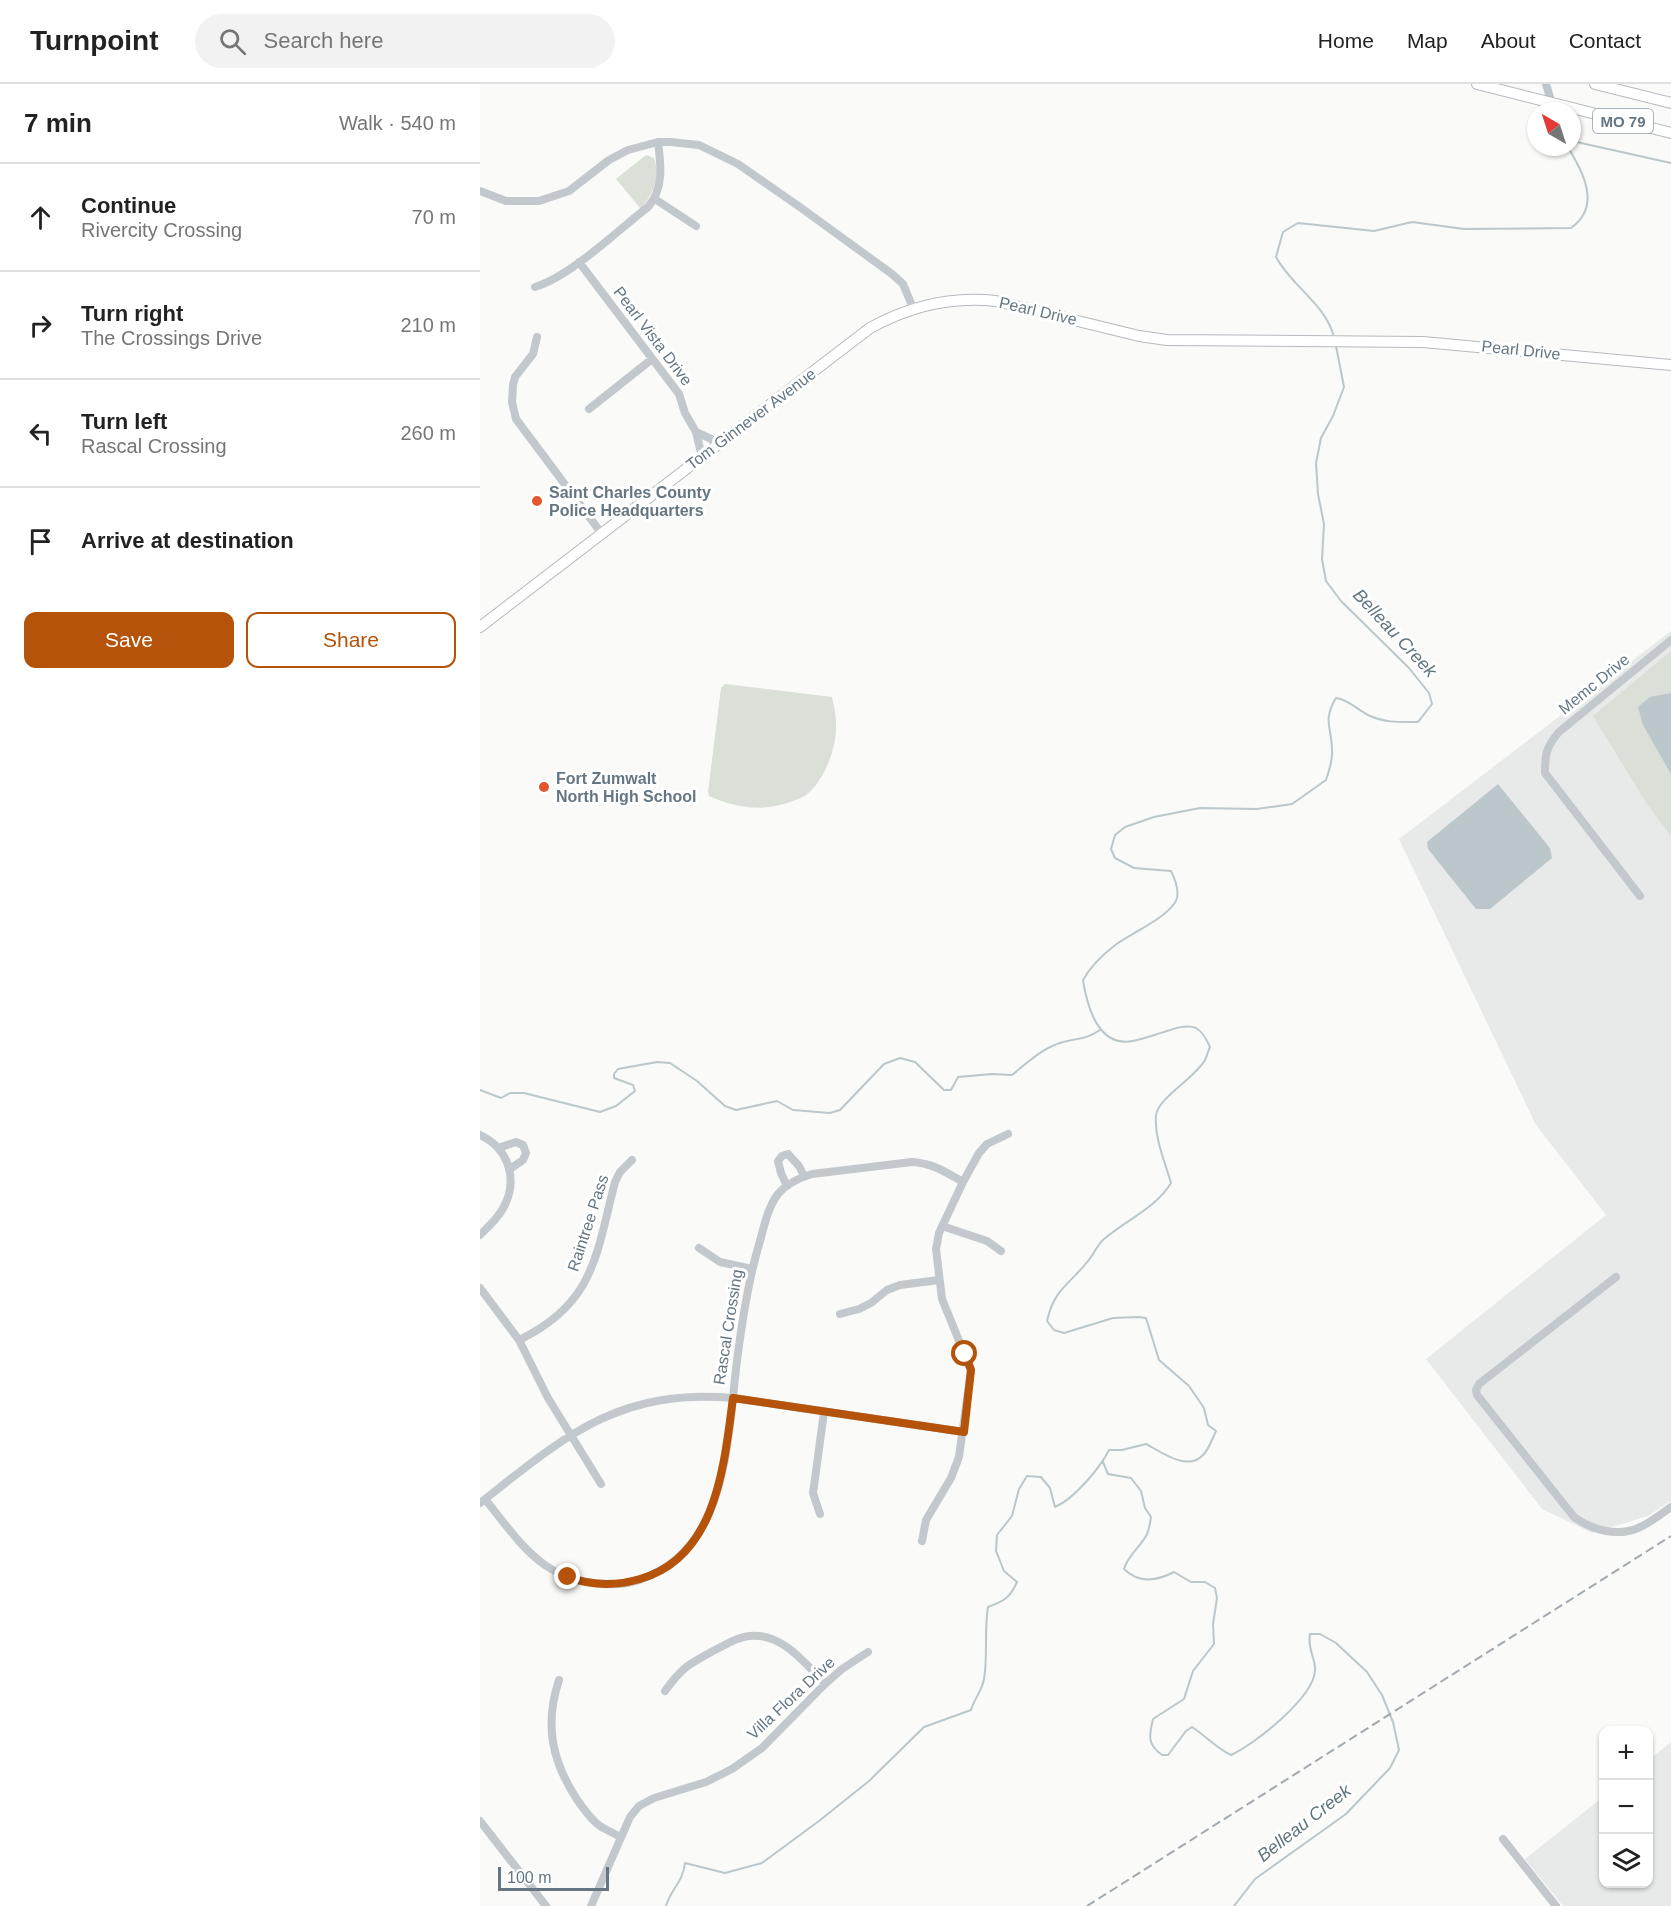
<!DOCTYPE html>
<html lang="en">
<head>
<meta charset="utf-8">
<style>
  body { margin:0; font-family:Arial,sans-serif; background:#f2f2f2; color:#222 }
  .controls { position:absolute; right:18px; bottom:18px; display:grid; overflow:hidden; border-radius:12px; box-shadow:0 2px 4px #0004 }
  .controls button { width:54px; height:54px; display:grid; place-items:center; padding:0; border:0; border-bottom:2px solid #e0e0e0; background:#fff; color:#222; font:30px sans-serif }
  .compass { position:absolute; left:1047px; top:18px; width:54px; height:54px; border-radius:50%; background:#fff; box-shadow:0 2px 4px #0004; rotate:321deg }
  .scale { position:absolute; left:18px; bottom:15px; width:111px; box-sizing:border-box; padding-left:6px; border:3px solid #657683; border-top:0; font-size:16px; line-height:21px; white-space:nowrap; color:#657683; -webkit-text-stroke:4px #fff; paint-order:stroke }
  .stop { position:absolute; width:18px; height:18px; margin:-14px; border:4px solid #b45309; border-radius:50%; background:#fff }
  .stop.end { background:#b45309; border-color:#fff; box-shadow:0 2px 6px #0008 }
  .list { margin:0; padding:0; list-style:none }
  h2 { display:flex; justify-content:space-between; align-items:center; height:78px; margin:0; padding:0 24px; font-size:26px }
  h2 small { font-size:20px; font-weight:400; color:#767676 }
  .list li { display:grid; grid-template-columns:39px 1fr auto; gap:18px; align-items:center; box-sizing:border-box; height:108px; padding:0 24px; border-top:2px solid #e0e0e0 }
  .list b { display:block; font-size:22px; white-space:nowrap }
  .list p { margin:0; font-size:20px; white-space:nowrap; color:#767676 }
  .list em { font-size:20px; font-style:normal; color:#767676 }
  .actions { display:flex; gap:12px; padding:18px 24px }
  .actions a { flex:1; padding:14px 0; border:2px solid #b45309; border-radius:12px; text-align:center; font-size:21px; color:#b45309 }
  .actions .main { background:#b45309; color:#fff }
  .icon { flex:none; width:33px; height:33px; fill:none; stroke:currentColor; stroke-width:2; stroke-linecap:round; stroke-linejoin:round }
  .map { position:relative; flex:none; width:1191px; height:1822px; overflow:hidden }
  header { display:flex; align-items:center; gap:36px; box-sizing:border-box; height:84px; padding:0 30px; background:#fff; border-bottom:2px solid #e0e0e0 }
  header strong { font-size:28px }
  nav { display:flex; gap:33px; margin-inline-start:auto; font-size:21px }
  .search { width:420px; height:54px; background:#f2f2f2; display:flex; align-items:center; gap:15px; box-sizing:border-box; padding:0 21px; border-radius:33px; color:#767676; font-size:22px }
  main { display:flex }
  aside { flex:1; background:#fff }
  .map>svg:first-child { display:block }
</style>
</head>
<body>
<header>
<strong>Turnpoint</strong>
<div class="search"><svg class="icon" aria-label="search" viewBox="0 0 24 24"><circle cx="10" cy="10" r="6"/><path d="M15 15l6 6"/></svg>Search here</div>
<nav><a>Home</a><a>Map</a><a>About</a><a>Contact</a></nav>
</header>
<main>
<aside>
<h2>7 min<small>Walk · 540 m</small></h2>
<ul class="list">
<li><svg class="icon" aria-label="ahead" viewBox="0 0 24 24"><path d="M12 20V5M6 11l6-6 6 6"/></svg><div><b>Continue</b><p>Rivercity Crossing</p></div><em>70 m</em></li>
<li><svg class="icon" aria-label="right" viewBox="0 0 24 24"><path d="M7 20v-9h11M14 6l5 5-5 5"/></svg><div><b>Turn right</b><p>The Crossings Drive</p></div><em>210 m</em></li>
<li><svg class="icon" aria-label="left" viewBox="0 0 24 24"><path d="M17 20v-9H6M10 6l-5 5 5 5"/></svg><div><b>Turn left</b><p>Rascal Crossing</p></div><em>260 m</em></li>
<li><svg class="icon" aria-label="arrive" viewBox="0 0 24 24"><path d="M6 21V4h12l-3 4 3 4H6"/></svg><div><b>Arrive at destination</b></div></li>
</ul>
<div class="actions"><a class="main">Save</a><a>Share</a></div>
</aside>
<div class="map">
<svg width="1191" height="1822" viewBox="0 0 1191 1822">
  <rect width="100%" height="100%" fill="#fafaf8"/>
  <!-- built -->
  <path fill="#e8e9e9" d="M1191,547V1417L1168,1432L1112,1449L1062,1425L946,1275L1126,1131L1056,1041L919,755Z
    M1191,1658V1822H1083L1045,1775L1123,1713L1124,1800H1168L1169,1676Z"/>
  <!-- green -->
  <path fill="#dadfd7" d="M166,71L174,74C181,94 173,109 161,125L136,95Z
    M1191,567V752L1167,720L1113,632Z
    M245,600L352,613C354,622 356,631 356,640C357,663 345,696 326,711C322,714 315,716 310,718C282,728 256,724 229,712L228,708L241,604Z"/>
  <!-- water -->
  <path fill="#bbc7cb" d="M1191,609V690L1163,641L1158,623L1170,613Z
    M1018,700L1070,764L1072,774L1010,825H996L948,765L947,758Z"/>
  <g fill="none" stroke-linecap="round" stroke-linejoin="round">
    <!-- stream -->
    <path stroke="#bbc7cb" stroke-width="2" d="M1092,57L1191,79
      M854,253C845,219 812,203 796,173L803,148L818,139L894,147L932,138L984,145L1091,144C1122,122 1103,89 1088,63
      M0,1006L21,1014L30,1009H44L120,1028L136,1022L155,1007L153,1001L134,994V990L138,985L177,978L190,979L217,997L245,1022L256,1026L297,1017L313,1026L350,1029L360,1026L404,980L420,974L435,978L464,1006H471L478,993L512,990L532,991C547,979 561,965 580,959C595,954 606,956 620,946
      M623,1378L628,1390L651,1394L661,1407L665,1424L671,1433C670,1440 669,1447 666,1452C660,1463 647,1473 644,1485C659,1500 677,1497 694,1488L711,1498H725L735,1504L737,1514L733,1540L734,1560L713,1587L704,1615L673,1635C669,1652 667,1660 682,1671H688L706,1647L712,1643C726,1652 736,1664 751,1671C775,1660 833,1614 835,1587C836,1574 827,1566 830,1550H840L856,1559L887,1588L902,1611L913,1638L919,1666L910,1684L866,1730L775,1795L754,1822
      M186,1822C191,1805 203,1798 205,1779L245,1789L282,1779L339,1737L389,1697L444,1643L491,1626C494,1615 502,1607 504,1595C508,1572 504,1547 508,1523C524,1517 530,1514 537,1498L524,1487L516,1467L517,1451L532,1432L539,1405L547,1392L561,1393L570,1404L575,1423C594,1415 620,1384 629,1366H642L666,1360C681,1368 707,1387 722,1372C729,1366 732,1355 736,1347L728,1341L724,1324L709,1302L679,1276L666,1234L659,1233L633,1234L584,1249L574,1246L567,1237C574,1205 589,1201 608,1177C614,1170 617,1161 624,1155C646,1136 676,1124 691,1099C685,1078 674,1053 676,1031C678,1014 716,993 725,976C727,972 728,967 730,963C727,956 723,948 716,944C706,940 693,945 684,948C674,951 663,955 653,957C618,964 607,922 603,896C611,882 621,872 634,862C649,850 692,832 697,814C699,804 695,795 691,787L654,784L635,774L631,765L635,751L645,743L674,733L720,724L777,725L812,720L846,696C849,687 853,676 852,666C852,644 842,637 856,614C870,616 877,626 890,632C906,639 921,638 938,638L952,620L949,609L929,584L861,517L846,497L842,475L844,440L838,410L836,379L841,354L853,332L864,303L856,262"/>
    <!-- canal -->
    <path stroke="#bbc7cb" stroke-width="8" d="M1066,0L1074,27"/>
    <defs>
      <path id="major" d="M997,0L1191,49
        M1115,0L1191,19
        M0,543L390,244C430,222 471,212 516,217L659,252L687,256L943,258L1191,281"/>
    </defs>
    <!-- major casing -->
    <use href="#major" stroke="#b5babe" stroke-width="12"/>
    <!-- minor -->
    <path stroke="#c3c8cc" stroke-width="8" d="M0,107L26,117H59L89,107L129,76L148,66L178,58H190L219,61L258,80L324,126L412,190L423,200L433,224
      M175,115L216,142
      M99,178L199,310L205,329L216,348L222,373
      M55,203C91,192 137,147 168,123C184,105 181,81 178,58
      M57,253L53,270L35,293L33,301L32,318L36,335L122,450
      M109,325L172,275
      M216,348L240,359
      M1160,812L1065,689C1065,670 1066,663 1079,648L1191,556
      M0,1051C30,1065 39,1098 22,1126C17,1135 7,1144 0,1151
      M18,1064L36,1058L43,1061L46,1069L43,1076L30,1085
      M307,1102L301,1089L298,1077L302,1072L308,1070L319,1082L324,1092
      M462,1142L507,1157L521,1167
      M219,1164L240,1178L272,1185
      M1136,1193L999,1300L996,1306L997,1311L1094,1433C1112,1446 1137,1453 1158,1444C1170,1439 1181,1430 1191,1423
      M0,1204L39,1256L68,1314L121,1400
      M360,1230L379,1225L391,1219L407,1206L420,1201L459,1196
      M39,1256C115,1219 116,1171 135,1098L140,1088L152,1076
      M5,1415C45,1465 67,1503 139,1500C153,1499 169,1493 181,1486C249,1447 248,1346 257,1277C262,1237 268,1196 280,1157C284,1142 288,1123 298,1110C307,1099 319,1094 332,1090L432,1078C452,1079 466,1088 483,1098
      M0,1419C84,1353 138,1304 253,1314L484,1348
      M340,1430L333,1409L344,1328
      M442,1457L446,1436L471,1394L479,1373L491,1286L462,1215L456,1165L459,1149L483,1098L499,1069L507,1060L528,1050
      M79,1596C64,1641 72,1678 98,1717C104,1725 111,1736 120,1742C126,1746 134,1749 140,1753
      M185,1607C202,1583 209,1580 235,1566C245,1561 257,1553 269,1552C301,1548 325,1579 345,1600
      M0,1737L66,1822
      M1023,1755L1076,1822
      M111,1822L150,1733L159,1722L174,1714L226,1698L252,1685L282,1664L345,1600L362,1585L388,1568"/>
    <!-- major -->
    <use href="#major" stroke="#fff" stroke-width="10"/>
    <!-- rail -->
    <path stroke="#a2aab0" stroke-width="2" stroke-dasharray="9 4.5" stroke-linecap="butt" d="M607,1822L1191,1452"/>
  </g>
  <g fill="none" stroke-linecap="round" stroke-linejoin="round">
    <!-- route -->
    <path stroke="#b45309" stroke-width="8" d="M88,1493C112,1502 136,1502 160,1495C237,1473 244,1381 253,1314L484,1348L491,1286L485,1270"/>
  </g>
  <!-- markers -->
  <g fill="#e4572e" stroke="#fff" stroke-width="2">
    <circle cx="57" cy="417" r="6"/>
    <circle cx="64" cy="703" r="6"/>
  </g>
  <g text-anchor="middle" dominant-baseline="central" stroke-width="6" stroke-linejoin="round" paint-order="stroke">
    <!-- shield labels -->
    <rect fill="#fff" stroke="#939fa8" stroke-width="1.5" x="1113" y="25" width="60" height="24" rx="4.5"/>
    <g font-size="15" font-weight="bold" fill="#657683">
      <text x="1143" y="37">MO 79</text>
    </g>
    <!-- street labels -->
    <g font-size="16" fill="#657683" stroke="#fff">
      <text transform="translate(558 227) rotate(13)">Pearl Drive</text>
      <text transform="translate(173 252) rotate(53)">Pearl Vista Drive</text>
      <text transform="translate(1041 266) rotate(6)">Pearl Drive</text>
      <text transform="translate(271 335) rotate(-37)">Tom Ginnever Avenue</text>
      <text transform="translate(1114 600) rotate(-39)">Memc Drive</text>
      <text transform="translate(108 1139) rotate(-72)">Raintree Pass</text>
      <text transform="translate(248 1243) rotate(-81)">Rascal Crossing</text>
      <text transform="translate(311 1614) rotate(-43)">Villa Flora Drive</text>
    </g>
    <!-- poi labels -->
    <g font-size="16" font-weight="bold" fill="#657683" stroke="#fff" text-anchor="start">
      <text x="69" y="408">Saint Charles County<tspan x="69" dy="18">Police Headquarters</tspan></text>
      <text x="76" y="694">Fort Zumwalt<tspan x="76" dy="18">North High School</tspan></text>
    </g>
    <!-- water labels -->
    <g font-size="18" font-style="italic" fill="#60757c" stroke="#fff">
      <text transform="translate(915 549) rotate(47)">Belleau Creek</text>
      <text transform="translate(824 1739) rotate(-38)">Belleau Creek</text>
    </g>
  </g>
</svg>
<div class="controls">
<button>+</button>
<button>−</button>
<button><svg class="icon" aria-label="layers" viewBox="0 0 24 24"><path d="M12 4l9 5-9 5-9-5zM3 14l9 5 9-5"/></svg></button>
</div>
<svg class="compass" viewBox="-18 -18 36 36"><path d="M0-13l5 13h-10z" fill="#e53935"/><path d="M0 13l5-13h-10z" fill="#767676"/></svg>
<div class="scale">100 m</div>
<div class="stop" style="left:485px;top:1270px"></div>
<div class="stop end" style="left:88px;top:1493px"></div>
</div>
</main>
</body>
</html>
